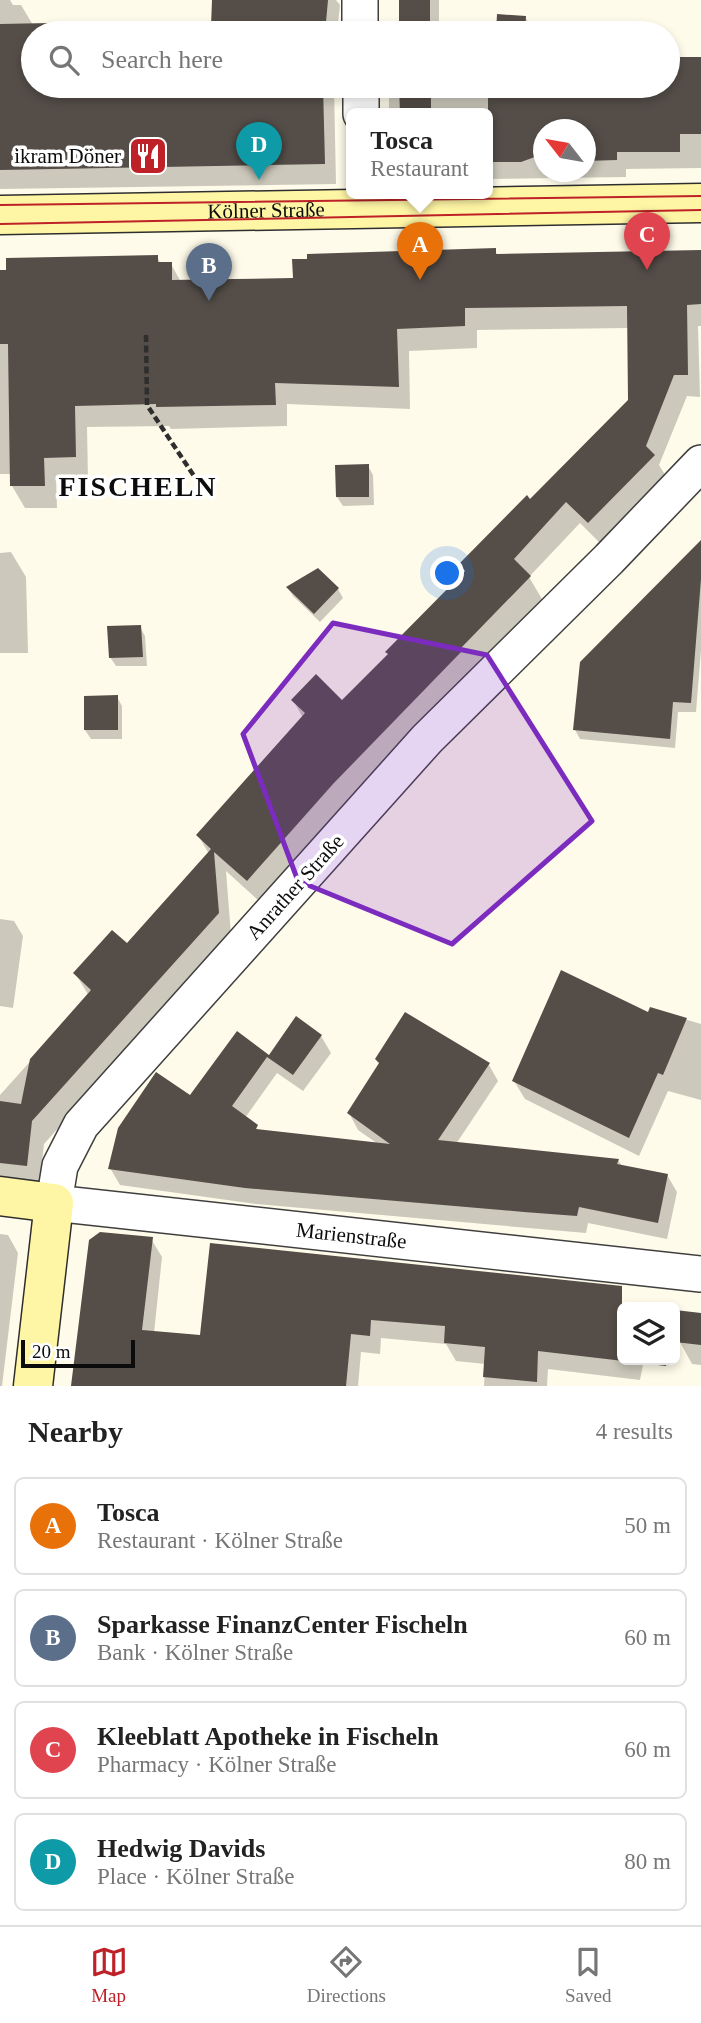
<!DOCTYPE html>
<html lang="en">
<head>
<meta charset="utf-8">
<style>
  body { margin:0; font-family:Georgia,serif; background:#f6f6f6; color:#222 }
  .controls { position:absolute; right:21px; bottom:21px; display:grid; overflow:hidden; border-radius:10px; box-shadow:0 4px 10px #0003 }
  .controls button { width:63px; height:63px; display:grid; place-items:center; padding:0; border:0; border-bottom:2px solid #e0e0e0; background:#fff; color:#222; font:35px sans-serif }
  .compass { position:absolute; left:533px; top:119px; width:63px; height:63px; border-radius:50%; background:#fff; box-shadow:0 4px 10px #0003; rotate:301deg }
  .scale { position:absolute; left:21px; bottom:18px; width:114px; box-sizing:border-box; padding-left:7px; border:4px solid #0c0c0c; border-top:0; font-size:19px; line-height:24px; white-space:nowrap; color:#0c0c0c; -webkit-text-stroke:5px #fff; paint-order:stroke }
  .you { position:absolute; left:448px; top:574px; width:24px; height:24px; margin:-18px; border:5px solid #fff; border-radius:50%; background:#1a73e8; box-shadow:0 0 0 10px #1a73e833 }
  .badge { display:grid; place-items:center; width:46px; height:46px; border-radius:50%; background:#be2127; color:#fff; font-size:23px; font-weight:700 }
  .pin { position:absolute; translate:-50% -58px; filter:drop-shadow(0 2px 4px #0008) }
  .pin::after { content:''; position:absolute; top:37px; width:24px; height:21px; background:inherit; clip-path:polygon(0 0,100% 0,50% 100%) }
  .popup { position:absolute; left:346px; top:108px; width:147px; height:91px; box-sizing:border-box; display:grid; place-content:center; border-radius:10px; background:#fff; filter:drop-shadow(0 2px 5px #0005); font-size:23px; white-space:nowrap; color:#767676 }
  .popup b { font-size:26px; color:#222 }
  .popup::after { content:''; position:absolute; left:50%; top:100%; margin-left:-14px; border:14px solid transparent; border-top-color:#fff }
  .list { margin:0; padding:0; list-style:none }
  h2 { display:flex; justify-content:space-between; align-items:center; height:91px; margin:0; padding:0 28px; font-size:30px }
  h2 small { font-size:23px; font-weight:400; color:#767676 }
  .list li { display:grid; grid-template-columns:46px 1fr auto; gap:21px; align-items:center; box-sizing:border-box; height:98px; margin:0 14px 14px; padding:0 14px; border:2px solid #e0e0e0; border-radius:10px }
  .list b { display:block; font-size:26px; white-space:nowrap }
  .list p { margin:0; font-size:23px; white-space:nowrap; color:#767676 }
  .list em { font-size:23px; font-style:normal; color:#767676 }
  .icon { flex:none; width:38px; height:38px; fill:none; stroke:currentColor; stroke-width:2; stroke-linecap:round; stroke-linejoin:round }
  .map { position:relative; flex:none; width:701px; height:1386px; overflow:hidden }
  .search { position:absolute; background:#fff; box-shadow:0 4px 10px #0003; left:21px; right:21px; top:21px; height:77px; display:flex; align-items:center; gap:18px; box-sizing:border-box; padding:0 24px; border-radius:38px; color:#767676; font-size:26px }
  .sheet { height:539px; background:#fff }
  nav { display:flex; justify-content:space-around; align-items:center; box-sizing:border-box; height:98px; border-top:2px solid #e0e0e0; background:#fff; font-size:19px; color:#767676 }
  nav a { display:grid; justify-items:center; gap:4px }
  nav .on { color:#be2127 }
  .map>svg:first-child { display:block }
</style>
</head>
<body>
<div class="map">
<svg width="701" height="1386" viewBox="0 0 701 1386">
  <rect width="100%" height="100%" fill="#fffbea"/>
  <!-- shadow -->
  <path fill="#0003" fill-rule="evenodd" d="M0,0H10L13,5H21L33,25L49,24L54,33H33V86H334L336,184L0,189Z
    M214,0H336L340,5L337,33H153L154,25L212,28Z
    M400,0H439V33H401Z
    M499,16L525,17L535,33H498Z
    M668,58H701V168L626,169V177L488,179V114H389V86H668ZM544,130H586V172H544Z
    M495,250L498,256L701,252V326H698L700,397L687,396L659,465L667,478L601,544L580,523L529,577L542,599L472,671L260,902L226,871L231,935L44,1144L39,1188L0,1183V1095L89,996L75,973L127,946L209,854L198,835L303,718L293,700L342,703L466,573L461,565L530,501L630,401L629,328L477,330V348L409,351L410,409L287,404V426L171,429L169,426L87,427L88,479H56L57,508H25L12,486V474H0V272L157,257L161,264H171L181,282L295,279Z
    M337,466H368L373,475L374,505L343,506L337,497Z
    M701,541V650L696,712H678L675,748L580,739L575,730Z
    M11,552L26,577L28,653H0V553Z
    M288,588L338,589L343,598L320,622L293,596Z
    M140,627L145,636L147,666H116L110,657Z
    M117,697L122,706V739H91L85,730Z
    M0,919L14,921L23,936L13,1008L0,1006Z
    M651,1009L701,1024V1100L668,1091L639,1156L525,1099L514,1081L649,1015Z
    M237,1034L269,1057L321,1036L331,1053L303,1091L277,1073L245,1118L259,1131L378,1144L358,1130L349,1113L489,1065L498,1081L456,1144L618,1160L622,1166L667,1175L677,1192L667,1239L588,1223L586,1233L256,1204L120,1185L110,1168L190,1098Z
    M0,1234L8,1235L18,1253L2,1386H0Z
    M151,1239L162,1257L154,1333L202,1337L212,1245L636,1307H622V1360H644L640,1380L548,1369L547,1386H484L485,1364L456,1361L446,1344L381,1338L380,1354L361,1352L358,1386H73Z
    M701,1315V1365L692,1364L680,1342Z"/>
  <!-- building -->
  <path fill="#544d48" d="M212,0H328L325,33H152L153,23L211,26Z
    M399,0H430V33H399Z
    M497,14L526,16L525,33H496Z
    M50,23V33H33V86H323L325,164L0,170V24Z
    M668,57H701V134H680V152H617V160L585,161V130H543V154L521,162H488V86H668Z
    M399,86H431V114H400Z
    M496,248V254L701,250V304L687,305L688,375H674L646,446L655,455L588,523L566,502L514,559L531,576L460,649L462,651L333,784L247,881L214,852L219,913L32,1121L27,1166L0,1163V1101L21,1104L30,1059L91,990L73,973L112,930L127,943L211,849L196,835L305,713L291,700L316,674L342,700L388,654L385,652L465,571L459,564L527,495L530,499L628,400L627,306L465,308V326L397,329L399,387L275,383L276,405L156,407V404L75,406L76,457L44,458L45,486H10L8,344H0V270H6V258L158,255V262H172V280L234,279L293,278L292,259H307V254Z
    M369,464V497H336L335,465Z
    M701,540V579L691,703L673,702L670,739L573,730L580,662Z
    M318,568L339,588L314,614L286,587Z
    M141,625L143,657L109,658L107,626Z
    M118,695V730H84V696Z
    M561,970L648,1012L650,1007L687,1018L663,1075L658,1073L629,1138L512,1081Z
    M405,1012L490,1063L438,1140L619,1159L617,1164L668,1174L658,1223L579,1207L577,1216L524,1212L245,1188L108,1169L118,1128L156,1072L190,1095L237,1031L269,1055L296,1016L322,1035L293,1075L267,1057L232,1106L258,1125L256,1129L390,1144L347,1113L379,1063L375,1059Z
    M100,1232L153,1237L142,1330L200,1335L210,1243L622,1286V1304L650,1307H622V1360H667L666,1366L538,1351L537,1382L483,1377L485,1347L444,1343L445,1326L371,1320L370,1336L351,1334L346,1386H71L89,1240Z
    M675,1310L701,1313V1345L675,1342Z"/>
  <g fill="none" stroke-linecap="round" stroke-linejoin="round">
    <defs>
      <g id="minor">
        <path d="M360,0V33"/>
        <path d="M361,86V114"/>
        <path id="s1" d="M701,463L609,559L427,739L81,1125L60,1166L54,1203L701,1274"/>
      </g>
      <g id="secondary">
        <path id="s2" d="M0,215L701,203"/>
        <path d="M0,1196L54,1203L33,1386"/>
      </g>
    </defs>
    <!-- minor casing -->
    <use href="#minor" stroke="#3f3f3f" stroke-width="38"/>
    <!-- secondary casing -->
    <use href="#secondary" stroke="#2e2e2e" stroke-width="41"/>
    <!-- path -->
    <path stroke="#2e2e2e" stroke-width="4.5" stroke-dasharray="7 3.5" stroke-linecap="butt" d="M146,335L147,405L198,482"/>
    <!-- minor -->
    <use href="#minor" stroke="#fff" stroke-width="35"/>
    <!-- secondary -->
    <use href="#secondary" stroke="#fff6a5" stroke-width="38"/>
    <!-- tram -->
    <path stroke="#be2127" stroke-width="2" d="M0,205L701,196
      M0,224L701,210"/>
  </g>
  <!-- marked area -->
  <path fill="#7b2cbf" fill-opacity="0.2" stroke="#7b2cbf" stroke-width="5" stroke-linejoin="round" d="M333,623L487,655L592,821L452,944L298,881L243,734Z"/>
  <!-- icons -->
  <defs>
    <symbol id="restaurant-square" viewBox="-11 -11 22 22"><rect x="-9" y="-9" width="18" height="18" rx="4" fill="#be2127" stroke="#fff"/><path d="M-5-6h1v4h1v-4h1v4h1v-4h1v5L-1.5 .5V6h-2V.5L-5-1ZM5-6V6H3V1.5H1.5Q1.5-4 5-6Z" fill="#fff"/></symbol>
  </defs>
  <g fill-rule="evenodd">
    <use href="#restaurant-square" x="126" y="134" width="44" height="44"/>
  </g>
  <g text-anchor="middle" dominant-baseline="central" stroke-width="7" stroke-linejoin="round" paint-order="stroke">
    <!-- poi labels -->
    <g font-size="21" fill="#0c0c0c" stroke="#fff" text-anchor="end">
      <text x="121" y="156">ikram Döner</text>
    </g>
    <!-- street labels -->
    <g font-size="21" fill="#0c0c0c" stroke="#fff">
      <text stroke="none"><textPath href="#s2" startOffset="266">Kölner Straße</textPath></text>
      <text transform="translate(295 887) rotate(-48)">Anrather Straße</text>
      <text stroke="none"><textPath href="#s1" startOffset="1290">Marienstraße</textPath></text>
    </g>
    <!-- district labels -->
    <g font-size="28" font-weight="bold" letter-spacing="2" fill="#0c0c0c" stroke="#fff">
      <text x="138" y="486">FISCHELN</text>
    </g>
  </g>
</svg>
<div class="controls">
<button><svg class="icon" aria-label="layers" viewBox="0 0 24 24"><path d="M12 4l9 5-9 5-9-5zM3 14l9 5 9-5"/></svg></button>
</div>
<svg class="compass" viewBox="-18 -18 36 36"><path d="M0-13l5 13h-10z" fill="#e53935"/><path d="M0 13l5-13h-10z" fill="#767676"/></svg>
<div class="scale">20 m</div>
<div class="you"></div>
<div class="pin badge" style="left:420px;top:280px;background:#e8710a">A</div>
<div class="popup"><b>Tosca</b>Restaurant</div>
<div class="pin badge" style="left:209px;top:301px;background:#5c6f8a">B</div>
<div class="pin badge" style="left:647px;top:270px;background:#e0444e">C</div>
<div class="pin badge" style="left:259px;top:180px;background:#0f9aa8">D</div>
<div class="search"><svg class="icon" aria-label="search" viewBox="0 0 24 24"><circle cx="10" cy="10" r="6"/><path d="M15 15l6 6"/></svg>Search here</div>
</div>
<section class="sheet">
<h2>Nearby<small>4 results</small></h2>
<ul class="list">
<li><span class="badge" style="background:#e8710a">A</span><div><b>Tosca</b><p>Restaurant · Kölner Straße</p></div><em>50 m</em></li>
<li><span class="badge" style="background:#5c6f8a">B</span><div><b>Sparkasse FinanzCenter Fischeln</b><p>Bank · Kölner Straße</p></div><em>60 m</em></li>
<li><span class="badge" style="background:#e0444e">C</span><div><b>Kleeblatt Apotheke in Fischeln</b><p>Pharmacy · Kölner Straße</p></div><em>60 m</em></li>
<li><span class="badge" style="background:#0f9aa8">D</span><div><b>Hedwig Davids</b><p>Place · Kölner Straße</p></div><em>80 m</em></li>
</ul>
</section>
<nav>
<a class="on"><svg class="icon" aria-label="map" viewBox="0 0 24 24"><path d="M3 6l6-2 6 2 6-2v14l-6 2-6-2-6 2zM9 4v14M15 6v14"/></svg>Map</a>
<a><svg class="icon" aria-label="directions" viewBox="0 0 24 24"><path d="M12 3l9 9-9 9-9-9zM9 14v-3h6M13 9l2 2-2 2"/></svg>Directions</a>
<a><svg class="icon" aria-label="saved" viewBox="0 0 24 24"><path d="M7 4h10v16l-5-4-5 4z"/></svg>Saved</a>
</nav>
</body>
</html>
